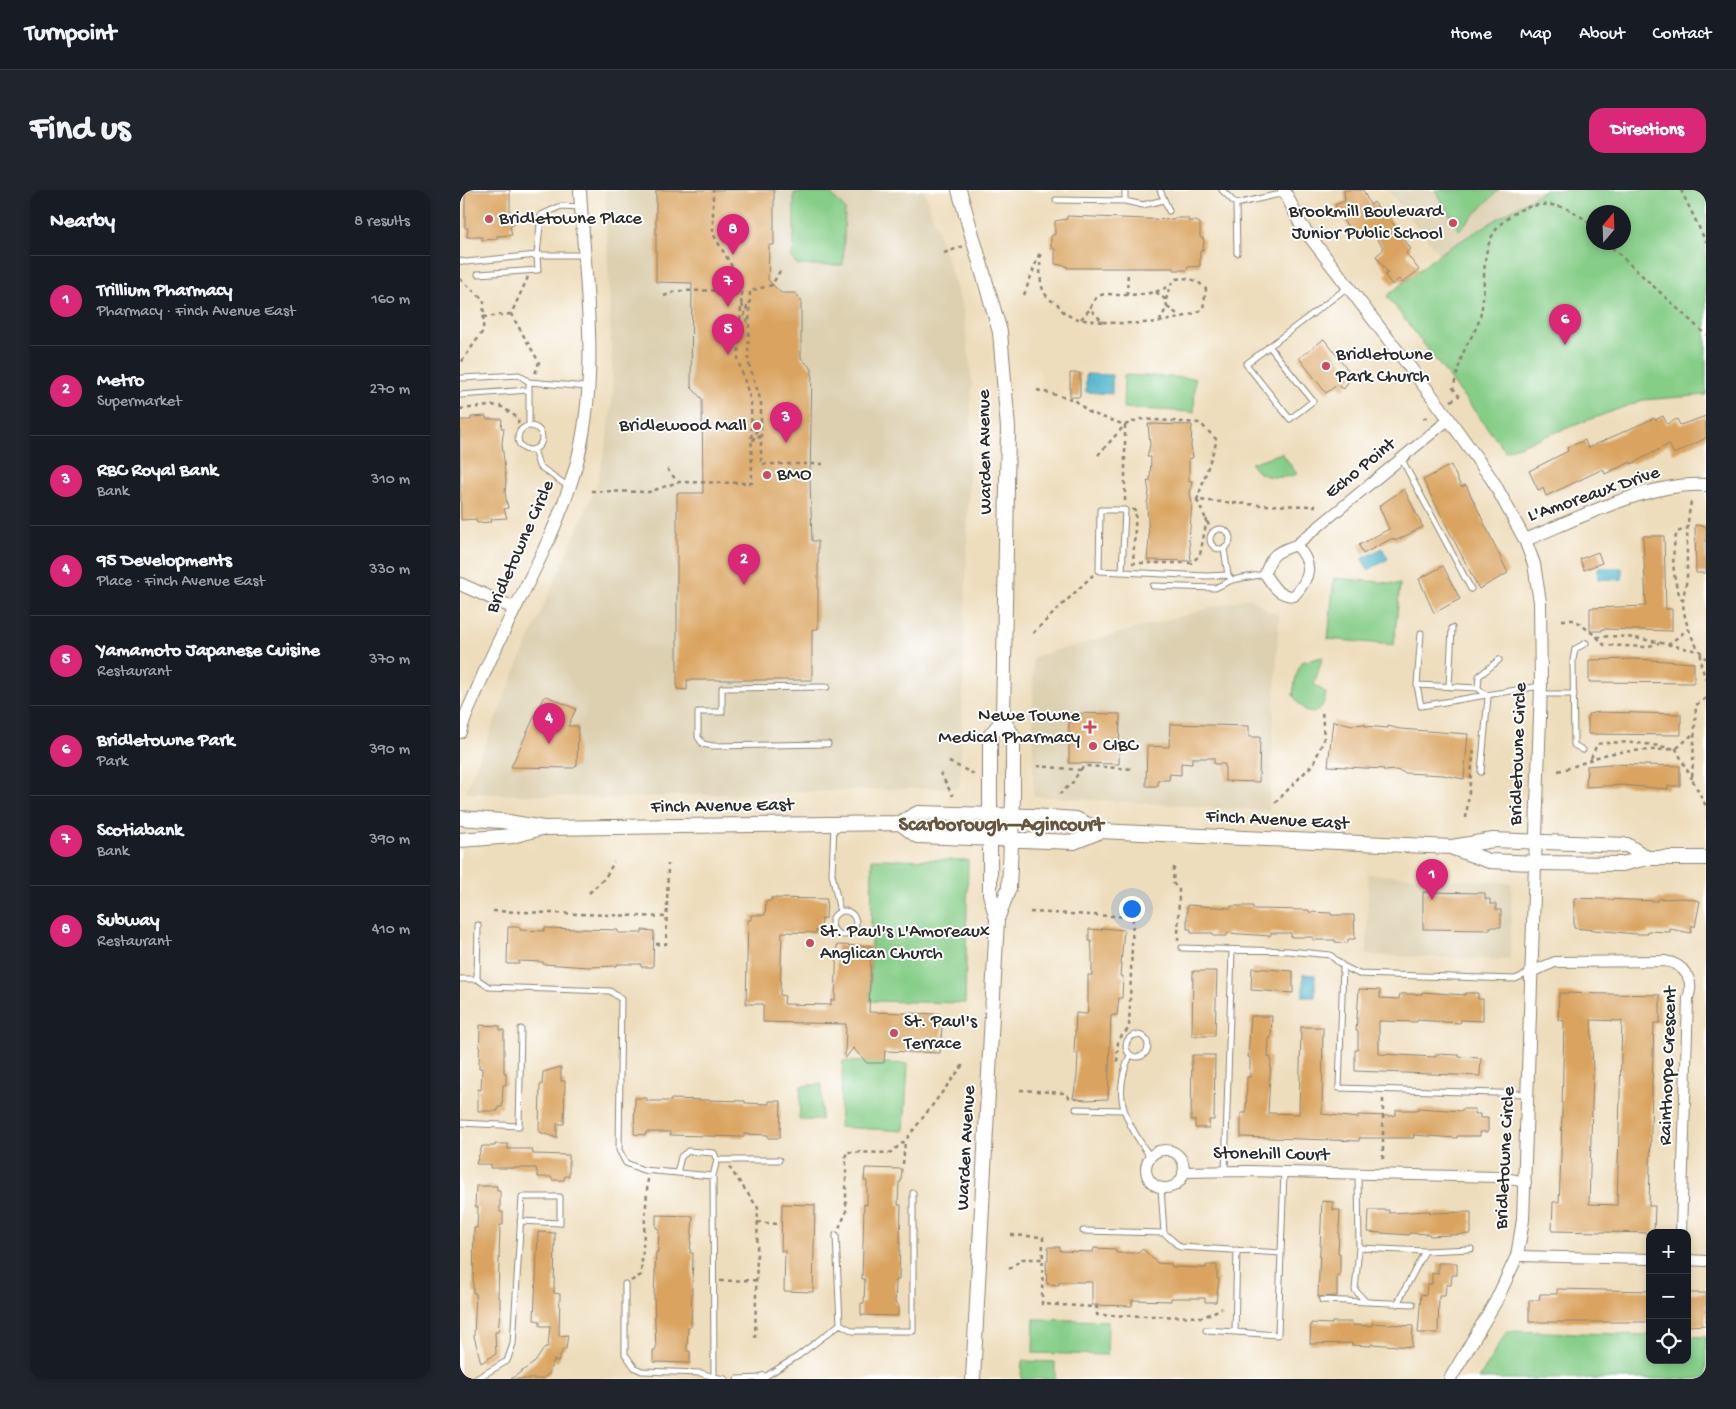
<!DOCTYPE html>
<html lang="en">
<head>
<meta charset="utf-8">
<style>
  body { margin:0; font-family:"Gochi Hand",sans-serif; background:#20242c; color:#f1f3f6 }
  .controls { position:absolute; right:15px; bottom:15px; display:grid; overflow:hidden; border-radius:10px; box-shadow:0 2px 8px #0003 }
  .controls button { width:45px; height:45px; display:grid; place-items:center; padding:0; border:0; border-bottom:1px solid #363941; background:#171b24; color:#f1f3f6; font:25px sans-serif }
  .compass { position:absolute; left:1126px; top:15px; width:45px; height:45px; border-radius:50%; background:#171b24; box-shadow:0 2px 8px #0003; rotate:19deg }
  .you { position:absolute; left:671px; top:718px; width:18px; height:18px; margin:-12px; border:4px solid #fff; border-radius:50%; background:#1a73e8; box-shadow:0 0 0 8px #1a73e833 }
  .badge { display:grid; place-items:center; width:32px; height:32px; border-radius:50%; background:#db2777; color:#fff; font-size:16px; font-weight:700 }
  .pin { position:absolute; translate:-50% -41px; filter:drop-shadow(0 1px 2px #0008) }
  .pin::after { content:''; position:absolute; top:26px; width:18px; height:15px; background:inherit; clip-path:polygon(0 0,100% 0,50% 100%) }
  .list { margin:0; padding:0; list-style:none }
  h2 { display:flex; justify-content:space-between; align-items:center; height:65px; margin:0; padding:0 20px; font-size:21px }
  h2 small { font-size:16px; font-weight:400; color:#9ea1a6 }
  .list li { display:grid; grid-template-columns:32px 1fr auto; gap:15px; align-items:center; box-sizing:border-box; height:90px; padding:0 20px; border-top:1px solid #363941 }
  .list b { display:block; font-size:19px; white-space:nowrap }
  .list p { margin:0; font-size:16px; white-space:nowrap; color:#9ea1a6 }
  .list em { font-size:16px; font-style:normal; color:#9ea1a6 }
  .icon { flex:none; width:28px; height:28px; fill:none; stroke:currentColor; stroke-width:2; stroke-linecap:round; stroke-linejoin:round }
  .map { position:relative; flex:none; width:1246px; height:1189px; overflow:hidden; border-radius:15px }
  header { display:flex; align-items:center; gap:30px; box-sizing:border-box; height:70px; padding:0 25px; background:#171b24; border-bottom:1px solid #363941 }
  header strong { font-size:24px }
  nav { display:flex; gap:28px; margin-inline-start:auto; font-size:18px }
  .intro { display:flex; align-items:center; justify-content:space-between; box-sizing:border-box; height:120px; padding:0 30px }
  h1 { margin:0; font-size:35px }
  .button { padding:12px 22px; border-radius:15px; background:#db2777; color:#fff; font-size:18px; font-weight:700 }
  main { display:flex; gap:30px; padding:0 30px }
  aside { flex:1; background:#171b24; border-radius:15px; box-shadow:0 2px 8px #0003 }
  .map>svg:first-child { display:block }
</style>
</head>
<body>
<header>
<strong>Turnpoint</strong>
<nav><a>Home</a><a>Map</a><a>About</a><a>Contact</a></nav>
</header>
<div class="intro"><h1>Find us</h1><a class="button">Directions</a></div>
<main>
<aside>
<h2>Nearby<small>8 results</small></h2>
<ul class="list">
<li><span class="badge">1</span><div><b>Trillium Pharmacy</b><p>Pharmacy · Finch Avenue East</p></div><em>160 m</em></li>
<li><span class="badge">2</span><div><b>Metro</b><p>Supermarket</p></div><em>270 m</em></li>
<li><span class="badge">3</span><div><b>RBC Royal Bank</b><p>Bank</p></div><em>310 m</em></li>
<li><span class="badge">4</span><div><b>95 Developments</b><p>Place · Finch Avenue East</p></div><em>330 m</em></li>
<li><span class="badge">5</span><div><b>Yamamoto Japanese Cuisine</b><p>Restaurant</p></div><em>370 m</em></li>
<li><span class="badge">6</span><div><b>Bridletowne Park</b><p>Park</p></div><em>390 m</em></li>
<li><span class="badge">7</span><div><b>Scotiabank</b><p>Bank</p></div><em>390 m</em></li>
<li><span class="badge">8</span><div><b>Subway</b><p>Restaurant</p></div><em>410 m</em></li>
</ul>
</aside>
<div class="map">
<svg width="1246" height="1189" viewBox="0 0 1246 1189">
  <rect width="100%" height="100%" fill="#fff"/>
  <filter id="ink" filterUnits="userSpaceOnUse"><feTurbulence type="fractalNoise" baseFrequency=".02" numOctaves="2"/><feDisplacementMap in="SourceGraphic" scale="10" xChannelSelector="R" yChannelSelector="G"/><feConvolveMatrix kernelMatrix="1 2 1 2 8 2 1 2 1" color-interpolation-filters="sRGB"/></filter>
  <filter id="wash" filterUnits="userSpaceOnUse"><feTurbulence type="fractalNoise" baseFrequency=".0096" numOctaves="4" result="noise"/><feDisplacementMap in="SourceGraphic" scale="20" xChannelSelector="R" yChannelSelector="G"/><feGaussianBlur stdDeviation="1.12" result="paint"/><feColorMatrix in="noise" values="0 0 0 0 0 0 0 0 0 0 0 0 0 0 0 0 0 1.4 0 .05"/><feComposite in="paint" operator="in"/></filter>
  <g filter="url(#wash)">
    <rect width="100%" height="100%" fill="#eeddbc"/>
    <!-- built -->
    <path fill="#ddd0b1" d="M145,0H464L503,118L512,191L500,597L146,608L5,603L59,472L136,297L146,253L153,205Z
      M928,0H1085L979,64Z
      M790,407L807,420L819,425L809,621L573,606V467Z
      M908,684L1052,693L1050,770L907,765Z"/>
    <!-- green -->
    <path fill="#86cd88" stroke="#587c5a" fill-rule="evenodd" d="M975,0H1039L999,40Z
      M1085,0H1246V205L1183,210L1045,261L927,106L979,64ZM1134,22H1164V52H1134Z
      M334,3H370L385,19L383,75H338L331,67L334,58Z
      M664,185L735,188L734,222L663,218Z
      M822,263L837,284C823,289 798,290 791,273Z
      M874,388L940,394L934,455L868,449Z
      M863,467L854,494L866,503C865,515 856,530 843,518C839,515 836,509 833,505L836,486L841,472Z
      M412,669L508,670L505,813L410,811Z
      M383,871L448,874L444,941L379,937Z
      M362,894L361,930H339L341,896Z
      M574,1129L648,1131L647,1165L573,1163Z
      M1047,1141L1190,1145V1170H1227V1146L1246,1147V1189H1019Z
      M562,1171L595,1172V1189H561Z"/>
    <!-- water -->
    <path fill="#4bb2ca" stroke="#3b6e7a" d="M626,184L652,185V204L626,202Z
      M922,358L928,369L908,380L902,369Z
      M1138,378H1162V390L1138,389Z
      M843,784L855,785V807H843Z"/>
    <g id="blocks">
      <!-- building -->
      <path fill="#daa461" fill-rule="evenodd" d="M5,0H50V21L54,35L50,36L52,45L37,46V49L22,50V47H7L8,38H5Z
        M196,0H314V55H309L308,90L321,103H335L341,109V168L352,179L350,289L352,351H358V439H352V490H227V500L217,499V303H243L242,209L231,197L232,93L196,92Z
        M884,0H903L910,15L914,12L926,28L928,26L951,59L946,63L959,80L942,93L939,89L932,95L925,85L928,83L916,66L923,60V57L910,40L908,42L906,39L895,47L879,24L875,15L885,11Z
        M607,26L714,30V28H728V31H736L740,33V47L744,49L743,60L740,61V76L728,77L727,80H714V78H607V76L595,74V59L591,57V46L595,44V31L607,29Z
        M864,149L892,185L884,199L877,195L866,203L839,168Z
        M610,183H620V207H610Z
        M26,226V229H42L41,238H44L42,253L46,291L45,303L48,318L44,319L47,328L31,329L32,332L17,333L16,329L1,330L0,230H11V227Z
        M1203,226L1207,234L1217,229L1220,235L1246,226V248L1214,264L1209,254L1172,274L1171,272L1145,284L1143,279L1086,306L1083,298L1078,300L1069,281L1108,261L1107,258L1125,250L1128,258L1194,228L1195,230Z
        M688,234L732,235L731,256L733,268H729V291H732L730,303L732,315L729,350L731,371L687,370L689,349L687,314L689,302L687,290L690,291L691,267H687L690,255Z
        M991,275L1001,297L1006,295L1048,383L1019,399L963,290Z
        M944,299L963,337L935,351L933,348L903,364L899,355L929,339L919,316Z
        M1235,335L1246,336V383H1236Z
        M1183,346H1204L1206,419H1212V441L1142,439V441H1130V418L1186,416Z
        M1138,362L1142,373L1124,380L1120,369Z
        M983,376L1000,409L974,423L959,389Z
        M1177,469L1234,473V493L1129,492V470Z
        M87,506L116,519L108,536H118L117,575L114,578L51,577L83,508Z
        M1139,522L1221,524V545L1128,544V524Z
        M609,523L660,524L659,574L609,573Z
        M873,531L893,535L905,534V536L928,538V536L940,539L1008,544L1004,589L983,585L946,583L936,580L924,581V579L868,576Z
        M710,534L789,536V547H800L799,592L765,591V574H754V568H732V574L721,573V585L710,584L709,590H698V596H686L687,556L709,557Z
        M1150,574L1220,576V596H1208V599L1161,595L1126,597L1127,576Z
        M963,702L1025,703V709H1030V714H1036V720H1041V737H1030V740L963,739Z
        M311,708L367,709L366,728H362L361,740H356V743L322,742L320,805L325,806L324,814L371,815V810H375L377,755L411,756L409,822L480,824V836H482L480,863L425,861L424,873H407L393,858L385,869L386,834L303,832V814H286L288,730H291V725H305L306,711H311Z
        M1114,708L1198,711V709L1224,708L1240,711L1235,737L1232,735L1231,743L1210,739V742L1188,741V744H1176L1114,738Z
        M727,715L771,718V716H793V719L849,720V722L871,723V725H894L895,749H888V753L875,752V750H853V747H831V743H811L810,746L767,743V746H753V743H731V739H727Z
        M48,737H60V740L84,741V738L158,740V743H182V740L194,741L193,777H181V774H157V776L129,777L83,774V772L59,771V774H47Z
        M642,738L664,740L660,786H663L662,808H659L657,825H651L648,909L625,910L613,908L617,886L618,863H614L616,823L627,824L628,820V785H632V762L631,751H629V739L642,740Z
        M792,778L833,781V803L791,800Z
        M733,781H757L755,846H732Z
        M899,799L920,800V808L939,809L940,804H962V802L1005,805V803H1018V809H1023V831L1001,830L1000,833L957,830V832L919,831V864L976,867V864L999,865V867L1021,868L1020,886L895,881V860H898V841H896Z
        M1099,803L1200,805V833H1194L1192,897L1189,1016H1195L1194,1043L1092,1041L1093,1012H1099L1101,967L1104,831L1098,830ZM1131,830L1162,831L1157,1015L1129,1014L1133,882Z
        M791,826H812L811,848H809L808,867H811L808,923L839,924L841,837H863L862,924L898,928V925L931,926L936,925V920H958V918L1002,921V919H1015V924H1020V928H1028V942H1020V946H997V948L953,945L954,948H899V951L781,947V923H786L787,887H790V867H788Z
        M20,835L40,836V840H44V883H46V895H43L42,917H38V921H18V899L21,900L22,878H19Z
        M732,865H755L754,930H749V938H735V930H731Z
        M101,877V891H105L104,934H97V948L79,942L80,895H82L83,882Z
        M175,908H187V911H211V909L285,911V913L309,914V911H321L320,948H308V945L284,944V947L210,945V942H186V945L174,944Z
        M35,954H48V959H72L73,964L109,965V986H105L104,990H92V987H78L76,978H30L31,974H16L22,956H35Z
        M405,978L442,979L441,992H439L438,1015H441L439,1090H436L435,1114H438V1126L401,1125V1113H404L405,1089H402L403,1056L404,1014L407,1015V991H404Z
        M16,996H37V1001H40V1022H43V1035H40L38,1108H40V1121L38,1142H35L36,1164L21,1173L14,1146L16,1103H13L14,1038H17L18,1017H15Z
        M862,1011L873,1012V1020H880L878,1063H880V1085H877V1106L858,1107Z
        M322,1014L355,1015L353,1102L324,1101L325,1061H321Z
        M909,1020H929V1023L970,1021V1023L1011,1022V1044L970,1046L969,1044L949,1043V1045L908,1042Z
        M196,1025L233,1026L230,1063H233L231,1137H228L227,1161H230V1173L193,1172V1160H196L194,1106L196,1062H198L199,1038H196Z
        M78,1042L95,1043L94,1103L100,1104L99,1146L108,1145L106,1159H103L98,1172L94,1170L89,1184L82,1189H51L75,1172L85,1157H88L90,1136H80V1131L74,1130Z
        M588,1057H600V1061L633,1062L634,1058L656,1059V1063H678L683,1059L697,1073L711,1074L712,1077L746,1078V1075H757V1089H759L756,1112H745V1108H711V1111L672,1110V1116L632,1115V1092H599V1095L587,1094L586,1070H588Z
        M978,1073H997V1085H992L991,1095H986L985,1106H979L978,1143H958L961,1104L966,1105L967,1094H972V1083L978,1084Z
        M1097,1099L1190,1101V1132H1069V1110H1079L1080,1104H1097Z
        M1227,1103H1246V1135L1227,1136Z
        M872,1132H892V1135L912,1136V1133L953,1136L952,1157L911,1154V1156L891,1155L892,1153L850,1154L851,1133L872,1134Z"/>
    </g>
  </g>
  <g filter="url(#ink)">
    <use href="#blocks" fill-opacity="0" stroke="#8c8474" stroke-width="1"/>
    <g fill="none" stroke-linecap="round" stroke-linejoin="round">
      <defs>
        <path id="service" d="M665,0V11L683,15L704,10
          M700,0L709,21
          M762,0L776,14L824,3
          M596,10L665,11
          M776,14L777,63
          M0,71L6,72L77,65H124
          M18,84L78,80L77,65L81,25L101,16L120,17
          M809,156L853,211L830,229L786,174L888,97
          M2,188L59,185L69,192L127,197
          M69,192V236
          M0,205L68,200
          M58 248a12 12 0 1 1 24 0a12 12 0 1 1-24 0Z
          M74,259L79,276L109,297
          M941,268L1011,399
          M750 349a10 10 0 1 1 20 0a10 10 0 1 1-20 0Z
          M764,359L768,385
          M662,382L665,320H640L639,381L747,386L768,385L772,390L805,384
          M693,396L755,398L772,390
          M961,443L957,495L961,516L1080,496
          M957,495L1018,498L1028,507L1021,582
          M367,497L262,498V522H238V547L243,554L253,556L368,554
          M989,497L992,438
          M1018,498L1019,486L1039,470
          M1081,504H1114
          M1123,560L1114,555L1113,470L1115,459L1126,453
          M374,634L372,684L380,722
          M372 733a12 12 0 1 1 24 0a12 12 0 1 1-24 0Z
          M722,758L829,761L870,765L883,776L899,784L1055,789L1071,782
          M883,776L879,898L1068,904
          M0,789H17L29,797L150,801L161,809L159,960L166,973L183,980L253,986L254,1187L265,1189
          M17,789L18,735
          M666 856a11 11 0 1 1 22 0a11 11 0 1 1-22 0Z
          M670,865C651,909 666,930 690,967
          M616,919L664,920
          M0,933L59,936L61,839
          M257,970H319
          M765,982L772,761
          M217,983L221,967L228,961L254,963L257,970L253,986
          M898,984L899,1058L895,1100L906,1112
          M701,998L704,1043
          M623,1041L704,1043L720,1057L821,1063
          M899,1058L965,1061L1011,1059
          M165,1094V1164L175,1178L182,1181L241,1183L254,1187
          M862,1110L953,1114
          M937,1114L965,1061
          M380,1134L393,1141H453V1003
          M746,1140L818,1145L824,982
          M775,1142L777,1060
          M16,1189L47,1171L53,1154L62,1007H100V1033L60,1031
          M277,1189L303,1188L338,1166L380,1134L376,1045"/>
        <path id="minor" d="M836,355C854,374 851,387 834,406C818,406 813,396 805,384C811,364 816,362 836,355L988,230
          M1071,782L1095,772L1205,771C1224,774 1235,790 1228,808L1221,1043
          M686 979a19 19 0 1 1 38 0a19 19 0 1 1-38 0Z
          M723,982L787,981L1039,987L1066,992
          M1057,1066L1190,1069
          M1227,1070L1246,1071
          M302,1189L303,1188"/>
        <path id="tertiary" d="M824,0L841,35L981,218L1033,291L1065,350L1074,374L1080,412L1081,496L1063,1030L1057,1066L1036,1111L990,1189
          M1065,350C1117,329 1190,291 1246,295
          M0,394L54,418
          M0,542C4,528 11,514 17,500C47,425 93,357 115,279C141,190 125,91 120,0"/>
        <path id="secondary" d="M499,0L540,142L548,238L543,530L553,546V608L549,698L537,729L513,1189
          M0,628L42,631L83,638L440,633L458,623L573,626L616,629L641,641L761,647L992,657L1033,650L1167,655L1187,668
          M440,633L457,646L614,652L641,641
          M0,650L52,646L78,639
          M993,658L1029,671L1075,673L1162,674L1187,668H1246
          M537,729L530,704V546L543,530"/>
      </defs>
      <!-- service casing -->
      <use href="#service" stroke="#8c8474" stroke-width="7"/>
      <!-- minor casing -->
      <use href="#minor" stroke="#8c8474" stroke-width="12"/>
      <!-- tertiary casing -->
      <use href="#tertiary" stroke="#8c8474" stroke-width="14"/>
      <!-- secondary casing -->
      <use href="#secondary" stroke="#8c8474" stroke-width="16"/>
      <!-- path -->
      <path stroke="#8c8474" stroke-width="2.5" stroke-dasharray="4 4" stroke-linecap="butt" d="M1221,0L1246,52
        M0,6H1
        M1146,52L1246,145
        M484,63L504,56
        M320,81L312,95L290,101L288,171L301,212V274H367
        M68,87L51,124L79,172L75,184
        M0,89L24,110L23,141L0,174
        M696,102L706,110L707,117L700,130
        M564,105L580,62C581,81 576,106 597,113C607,132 624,129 643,132L630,119C632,114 634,109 639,106C644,103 652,104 658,105C677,105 704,105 716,89C729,87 736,89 746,99L743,119C714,134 675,135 643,132
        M667,105L668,81
        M204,106L217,101L281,100
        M706,110L709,99
        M282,114L288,135
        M707,117L720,126
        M23,127L51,124
        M621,129L630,119
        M281,135L288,114
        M577,200L615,210L628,222L665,235L680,229L740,233L757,250L737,310L799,315L856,316
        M991,211L999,206L993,198C997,186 999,173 1004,161C1009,149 1017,140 1020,127C1029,93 1015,56 1045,30C1056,21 1066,16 1080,15C1101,13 1119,22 1134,38
        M0,219L39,215L58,228L59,242
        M963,229L967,227
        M293,230L300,251
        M293,251L300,230
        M638,265L664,236
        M207,279L218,292L292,293L291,211L278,170L282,100L280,90L253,44V0
        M131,301L189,302L218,292
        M737,310L752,342
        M665,311V235
        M1231,312C1226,336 1227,360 1227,385C1227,394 1223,403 1223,412C1224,432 1233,455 1246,469
        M672,320H676L673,373H731L740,365L747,329
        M1223,411C1212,395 1211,361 1217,342L1226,339
        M1102,430H1115L1137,447C1172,443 1205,455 1239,461
        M573,443L633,385
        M1137,447L1144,455L1186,457L1199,453
        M1208,455L1228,439
        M1241,464L1240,471L1246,490
        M1246,508L1236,515L1232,589L1246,616
        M1131,568L1137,554C1164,550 1189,554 1216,559L1233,544
        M489,572L514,584
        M577,576L620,580L613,592L600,604
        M620,580L625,576L674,579
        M1098,581C1117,577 1134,566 1154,563C1174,560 1195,560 1216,559L1232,589
        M480,583L493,606
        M815,613L854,573L864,549L862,520
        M1006,628L1014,559
        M714,677L713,693L719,700L718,751
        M129,703L145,688L154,672
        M33,721L207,727
        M570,722L673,727L669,838L658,850L657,875
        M196,754H206L208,674
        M560,900L605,903L612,911
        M923,969V908
        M443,974L445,951
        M269,977L298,1018L295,1151
        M297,1032L318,1034
        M379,1038L386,1023V962L430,963L445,951L503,875
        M551,1045L583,1047L582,1114L637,1117V1125L744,1127L762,1118
        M549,1079L562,1069H582
        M171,1091L181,1085L188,987
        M260,1091L297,1090"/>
      <!-- service -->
      <use href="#service" stroke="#fff" stroke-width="5"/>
      <!-- minor -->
      <use href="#minor" stroke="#fff" stroke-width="10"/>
      <!-- tertiary -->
      <use href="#tertiary" stroke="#fff" stroke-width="12"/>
      <!-- secondary -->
      <use href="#secondary" stroke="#fff" stroke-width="14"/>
    </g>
  </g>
  <!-- markers -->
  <g fill="#d1495b" stroke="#fff" stroke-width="2">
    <circle cx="29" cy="29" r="5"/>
    <circle cx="993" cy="33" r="5"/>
    <circle cx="866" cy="176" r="5"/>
    <circle cx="297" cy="236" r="5"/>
    <circle cx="307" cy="285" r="5"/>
    <path d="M627.5 529.5h5v5h5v5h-5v5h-5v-5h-5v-5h5z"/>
    <circle cx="633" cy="556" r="5"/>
    <circle cx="350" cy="753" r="5"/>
    <circle cx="434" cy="843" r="5"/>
  </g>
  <g text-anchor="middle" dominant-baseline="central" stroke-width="4" stroke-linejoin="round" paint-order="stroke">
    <!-- poi labels -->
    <g font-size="19" fill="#2b2b2b" stroke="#fff" text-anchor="start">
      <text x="983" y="22" text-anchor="end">Brookmill Boulevard<tspan x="983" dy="22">Junior Public School</tspan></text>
      <text x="39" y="29">Bridletowne Place</text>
      <text x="876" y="165">Bridletowne<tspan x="876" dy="22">Park Church</tspan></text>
      <text x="287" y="236" text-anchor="end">Bridlewood Mall</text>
      <text x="317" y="285">BMO</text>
      <text x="620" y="526" text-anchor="end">Newe Towne<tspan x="620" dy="22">Medical Pharmacy</tspan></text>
      <text x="643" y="556">CIBC</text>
      <text x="360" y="742">St. Paul's L'Amoreaux<tspan x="360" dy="22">Anglican Church</tspan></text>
      <text x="444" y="832">St. Paul's<tspan x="444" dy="22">Terrace</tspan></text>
    </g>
    <!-- street labels -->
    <g font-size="19" fill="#2b2b2b" stroke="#fff">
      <text transform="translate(526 262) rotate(-91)">Warden Avenue</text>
      <text transform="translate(901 279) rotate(-39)">Echo Point</text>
      <text transform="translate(1134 305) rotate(-19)">L'Amoreaux Drive</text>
      <text transform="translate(61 357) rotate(-66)">Bridletowne Circle</text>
      <text transform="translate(1059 564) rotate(-88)">Bridletowne Circle</text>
      <text transform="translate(262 617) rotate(-1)">Finch Avenue East</text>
      <text transform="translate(817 631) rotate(3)">Finch Avenue East</text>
      <text transform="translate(1209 876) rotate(-88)">Rainthorpe Crescent</text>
      <text transform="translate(507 958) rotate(-87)">Warden Avenue</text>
      <text transform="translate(811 965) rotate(1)">Stonehill Court</text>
      <text transform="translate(1046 968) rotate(-87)">Bridletowne Circle</text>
    </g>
    <!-- quarter labels -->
    <g font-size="21" font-weight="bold" fill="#68553e" stroke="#fff">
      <text x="541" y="636">Scarborough–Agincourt</text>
    </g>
  </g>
</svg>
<div class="controls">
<button>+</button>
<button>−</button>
<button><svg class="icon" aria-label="locate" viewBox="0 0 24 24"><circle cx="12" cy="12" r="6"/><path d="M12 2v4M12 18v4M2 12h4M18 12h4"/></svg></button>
</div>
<svg class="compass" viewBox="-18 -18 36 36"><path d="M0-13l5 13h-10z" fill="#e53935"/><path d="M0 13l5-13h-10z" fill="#9ea1a6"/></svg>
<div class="you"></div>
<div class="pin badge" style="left:972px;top:710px">1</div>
<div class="pin badge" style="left:284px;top:395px">2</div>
<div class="pin badge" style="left:326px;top:253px">3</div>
<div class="pin badge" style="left:89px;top:554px">4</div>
<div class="pin badge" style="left:268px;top:165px">5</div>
<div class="pin badge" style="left:1105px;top:155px">6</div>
<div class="pin badge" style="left:268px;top:117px">7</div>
<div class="pin badge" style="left:273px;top:65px">8</div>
</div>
</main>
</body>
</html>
